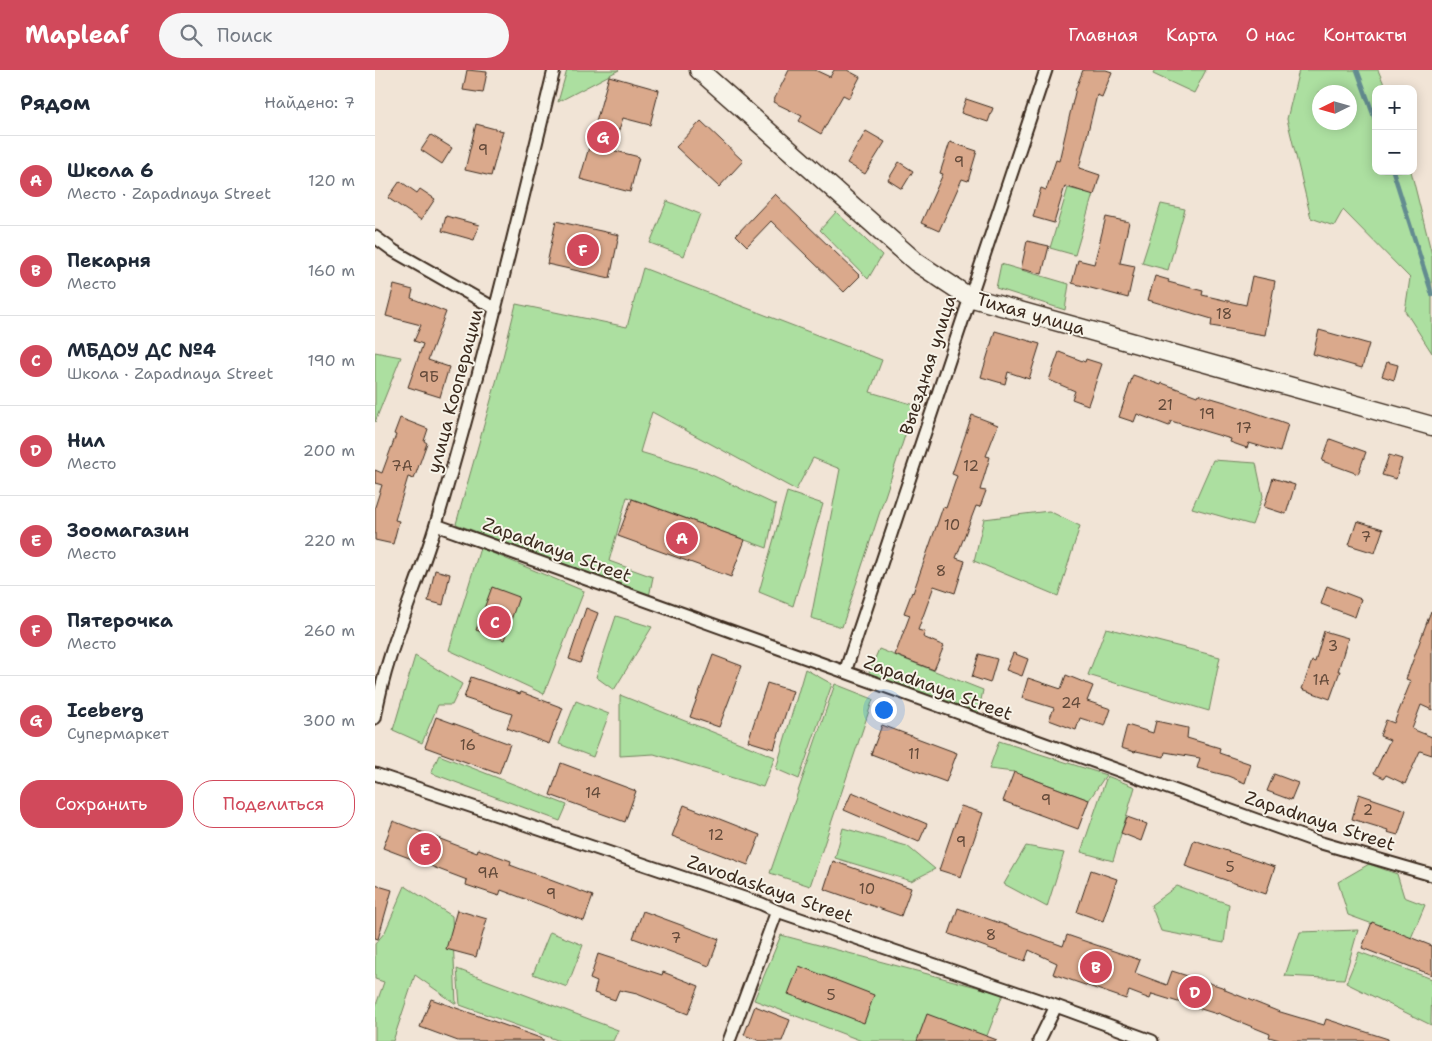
<!DOCTYPE html>
<html lang="ru">
<head>
<meta charset="utf-8">
<style>
  body { margin:0; font-family:"Shantell Sans",sans-serif; background:#f6f6f7; color:#1f2937 }
  .controls { position:absolute; right:15px; top:15px; display:grid; overflow:hidden; border-radius:10px; box-shadow:0 2px 12px #0003 }
  .controls button { width:45px; height:45px; display:grid; place-items:center; padding:0; border:0; border-bottom:1px solid #e0e1e3; background:#fff; color:#1f2937; font:25px sans-serif }
  .compass { position:absolute; left:937px; top:15px; width:45px; height:45px; border-radius:50%; background:#fff; box-shadow:0 2px 12px #0003; rotate:265deg }
  .you { position:absolute; left:508px; top:639px; width:18px; height:18px; margin:-12px; border:4px solid #fff; border-radius:50%; background:#1a73e8; box-shadow:0 0 0 8px #1a73e833 }
  .badge { display:grid; place-items:center; width:32px; height:32px; border-radius:50%; background:#d1495b; color:#fff; font-size:16px; font-weight:700 }
  .pin { position:absolute; translate:-50% -50%; border:2px solid #fff; box-shadow:0 1px 5px #0006 }
  .list { margin:0; padding:0; list-style:none }
  h2 { display:flex; justify-content:space-between; align-items:center; height:65px; margin:0; padding:0 20px; font-size:21px }
  h2 small { font-size:16px; font-weight:400; color:#747a83 }
  .list li { display:grid; grid-template-columns:32px 1fr auto; gap:15px; align-items:center; box-sizing:border-box; height:90px; padding:0 20px; border-top:1px solid #e0e1e3 }
  .list b { display:block; font-size:19px; white-space:nowrap }
  .list p { margin:0; font-size:16px; white-space:nowrap; color:#747a83 }
  .list em { font-size:16px; font-style:normal; color:#747a83 }
  .actions { display:flex; gap:10px; padding:15px 20px }
  .actions a { flex:1; padding:11px 0; border:1px solid #d1495b; border-radius:20px; text-align:center; font-size:18px; color:#d1495b }
  .actions .main { background:#d1495b; color:#fff }
  .icon { flex:none; width:28px; height:28px; fill:none; stroke:currentColor; stroke-width:2; stroke-linecap:round; stroke-linejoin:round }
  .map { position:relative; flex:none; width:1057px; height:971px; overflow:hidden }
  header { display:flex; align-items:center; gap:30px; box-sizing:border-box; height:70px; padding:0 25px; background:#d1495b; color:#fff }
  header strong { font-size:24px }
  nav { display:flex; gap:28px; margin-inline-start:auto; font-size:18px }
  .search { width:350px; height:45px; background:#f6f6f7; display:flex; align-items:center; gap:12px; box-sizing:border-box; padding:0 18px; border-radius:28px; color:#747a83; font-size:19px }
  main { display:flex }
  aside { flex:1; background:#fff }
  .map>svg:first-child { display:block }
</style>
</head>
<body>
<header>
<strong>Mapleaf</strong>
<div class="search"><svg class="icon" aria-label="search" viewBox="0 0 24 24"><circle cx="10" cy="10" r="6"/><path d="M15 15l6 6"/></svg>Поиск</div>
<nav><a>Главная</a><a>Карта</a><a>О нас</a><a>Контакты</a></nav>
</header>
<main>
<aside>
<h2>Рядом<small>Найдено: 7</small></h2>
<ul class="list">
<li><span class="badge">A</span><div><b>Школа 6</b><p>Место · Zapadnaya Street</p></div><em>120 m</em></li>
<li><span class="badge">B</span><div><b>Пекарня</b><p>Место</p></div><em>160 m</em></li>
<li><span class="badge">C</span><div><b>МБДОУ ДС №4</b><p>Школа · Zapadnaya Street</p></div><em>190 m</em></li>
<li><span class="badge">D</span><div><b>Нил</b><p>Место</p></div><em>200 m</em></li>
<li><span class="badge">E</span><div><b>Зоомагазин</b><p>Место</p></div><em>220 m</em></li>
<li><span class="badge">F</span><div><b>Пятерочка</b><p>Место</p></div><em>260 m</em></li>
<li><span class="badge">G</span><div><b>Iceberg</b><p>Супермаркет</p></div><em>300 m</em></li>
</ul>
<div class="actions"><a class="main">Сохранить</a><a>Поделиться</a></div>
</aside>
<div class="map">
<svg width="1057" height="971" viewBox="0 0 1057 971">
  <rect width="100%" height="100%" fill="#f1e4d6"/>
  <filter id="ink" filterUnits="userSpaceOnUse"><feTurbulence type="fractalNoise" baseFrequency=".02" numOctaves="2"/><feDisplacementMap in="SourceGraphic" scale="10" xChannelSelector="R" yChannelSelector="G"/><feConvolveMatrix kernelMatrix="1 2 1 2 8 2 1 2 1" color-interpolation-filters="sRGB"/></filter>
  <g filter="url(#ink)">
    <!-- green -->
    <path fill="#acdfa0" stroke="#74845f" fill-rule="evenodd" d="M192,0H244L183,32Z
      M780,0H831L819,23L778,4Z
      M924,0H1003L1011,19H1001V101H1036L1057,185V283L1030,241L1035,208L968,140L959,156L936,148L912,49ZM944,22H974V52H944Z
      M693,118L718,124L700,185L675,178Z
      M292,131L325,144L309,186L275,173Z
      M786,134L810,139L793,200L767,193Z
      M461,142L507,185L493,209L445,160Z
      M626,194L694,214L690,240L621,218Z
      M268,198L507,290L495,322L540,335L467,557L436,548L465,399L438,388L421,420L277,342L265,382L328,401L401,435L392,478L252,427L234,491L278,507L274,527L81,454L127,291L141,234L252,257Z
      M0,282L26,287L0,352Z
      M838,390L881,393L888,426L877,455L817,438Z
      M412,422L448,434L418,536L384,522Z
      M674,441L705,456L683,526L599,491L609,449Z
      M105,478L209,521L169,624L74,580Z
      M241,546L277,557L239,620L221,607Z
      M731,558L845,587L834,641L713,605Z
      M504,579L608,620L603,646L492,607Z
      M40,586L87,614L77,635H63L47,673L18,660Z
      M430,599L457,614L424,709L401,699Z
      M460,614L498,629L435,816L395,803Z
      M245,625L400,687L388,717L279,684L245,686Z
      M201,631L234,644L218,687L184,674Z
      M624,671L731,705L714,730L639,702L614,699Z
      M64,685L192,735L185,751L56,703Z
      M732,706L760,717L738,791L706,782Z
      M468,758L532,776L560,799L536,811L460,788Z
      M651,776L689,783L672,837L629,814Z
      M994,794L1022,804L1029,827L1050,835L1036,868L973,845L963,812Z
      M30,816L77,846L81,934L40,905L18,971H0V938L9,912L0,909V874L10,862Z
      M802,816L854,834L849,873L786,861L776,835Z
      M983,860L969,909L910,906L925,862Z
      M175,862L208,875L192,917L158,904Z
      M406,865L628,924L610,971H487L379,930Z
      M984,882L1057,909L1056,955L971,913Z
      M82,899L243,960L238,971H185L85,935Z"/>
    <g fill="none" stroke-linecap="round" stroke-linejoin="round">
      <!-- stream -->
      <path stroke="#648c90" stroke-width="4.5" d="M982,0L1001,52
        M1018,101L1057,224"/>
    </g>
    <!-- building -->
    <path fill="#daa98c" stroke="#3b2a1e" d="M92,0L112,2L108,23L88,20Z
      M414,0H440L455,7L459,0H472L485,7L474,28L468,25L446,64L424,51L427,46L398,32Z
      M708,0H731L737,2L727,27L722,25L704,98L725,105L719,125L690,116L679,153L658,147L666,118L671,120L681,90L684,91L701,18Z
      M234,6L284,20L275,55L248,48L237,80L264,87L255,122L205,109Z
      M591,29L618,38L613,52L586,43Z
      M326,51L368,91L344,117L301,77Z
      M101,54L128,61L116,106L90,100Z
      M491,61L510,72L490,104L472,93Z
      M56,65L77,78L67,94L46,80Z
      M575,72L602,81L593,111L587,109L564,161L546,153L568,104L565,103Z
      M524,92L538,101L527,119L513,110Z
      M25,111L42,123L45,119L60,129L46,150L13,128Z
      M400,124L485,206L469,222L396,151L372,176L361,165Z
      M71,146L104,155L99,170L67,161Z
      M731,147L754,152L745,193L760,196L753,228L697,213L703,190L719,194Z
      M181,151L244,165L235,208L172,194Z
      M652,171L674,176L667,204L646,199Z
      M780,206L794,210L793,212L828,221L827,225L871,235L877,206L900,211L890,265L836,256L837,249L773,230Z
      M19,215L38,220L36,228L71,242L53,290L74,297L65,327L33,317L48,274L39,271L46,255L11,246Z
      M944,260L994,274L987,298L938,284Z
      M620,261L665,274L654,309L633,302L630,314L606,307Z
      M684,282L710,292L711,289L727,294L713,335L697,329L700,321L674,310Z
      M1012,292L1023,295L1019,310L1007,306Z
      M758,305L786,315L787,313L822,326L823,324L850,332L913,354L905,382L874,373L872,378L855,372L856,369L796,351L794,356L762,344L759,352L744,347Z
      M597,345L623,355L611,386L615,387L605,420L611,421L605,437L601,436L581,488L590,491L580,523L559,516L543,560L550,562L548,567L569,576L559,600L520,585L535,545L529,543L537,522L538,523L568,437L571,438L582,406L577,404Z
      M25,348L53,359L49,371L52,373L39,409L33,407L20,450L24,451L18,474L0,470V437L7,415L0,413V400L7,403L21,365L19,364Z
      M955,369L991,382L983,404L947,391Z
      M1014,385L1027,389L1021,409L1007,405Z
      M898,408L920,415L911,444L889,437Z
      M257,429L370,470L356,507L243,466Z
      M982,451L1008,459L1000,483L974,475Z
      M60,500L75,504L68,535L53,531Z
      M952,516L986,529L980,547L946,534Z
      M117,517L144,527L129,570L101,560Z
      M211,538L223,543L205,593L194,589Z
      M1056,541L1057,542V640L1046,635L1037,659L1057,667V685L1045,681L1030,714L1011,705L1009,708L999,703L1015,670L1005,666L1011,650L1019,653L1036,611L1031,609Z
      M949,561L973,568L963,601H965L955,629L927,619L937,591L940,592Z
      M638,583L653,589L647,606L631,600Z
      M604,584L622,589L615,613L597,607Z
      M338,585L367,596L344,657L315,647Z
      M691,605L718,616L712,631L736,639L730,656L705,648L701,660L674,650L679,638L647,628L653,608L686,619Z
      M96,607L145,624L146,622L188,638L174,674L132,658L137,644L89,628Z
      M392,613L418,621L399,679L373,671Z
      M61,647L135,674L124,704L50,677Z
      M781,651L813,658L812,668L845,678L844,683L876,694L870,713L853,706L822,698L825,688L790,682L789,687L761,681L760,682L746,678L752,655L778,663Z
      M507,655L582,683L571,712L496,684Z
      M186,693L261,721L250,752L175,725Z
      M639,702L714,730L703,759L628,731Z
      M899,704L923,713L916,730L892,721Z
      M477,722L552,754L544,772L469,740Z
      M984,724L1031,740L1023,765L1012,762L1013,760L977,749Z
      M309,735L385,765L373,795L297,766Z
      M586,736L608,743L586,807L564,800Z
      M752,747L772,754L766,771L746,763Z
      M18,751L102,783L103,779L136,791L135,795L218,826L209,851L126,820L124,826L91,815L92,810L8,778Z
      M819,770L900,797L891,824L810,796Z
      M458,791L536,818L526,846L449,819Z
      M716,800L742,809L728,851L702,842Z
      M0,815L17,820L3,869L0,868Z
      M583,838L688,876L692,865L765,890L760,903L792,915L797,901L850,918V920L902,941L949,955L951,949L1013,969V971H908L894,967L895,964L843,943L842,944L777,924L775,929L754,921L751,929L678,904L682,893L654,880L650,891L574,864Z
      M82,840L112,849L101,887L71,879Z
      M268,841L344,869L334,896L258,868Z
      M997,852L1057,876V905L987,878Z
      M223,884L287,905L288,902L324,916L313,944L262,924L244,920L240,930L219,923L222,912L215,909Z
      M424,896L499,925L489,953L413,924Z
      M56,929L168,969V971H83L45,957Z
      M380,936L415,950L407,971H385L369,965Z
      M552,944L622,970L621,971H542Z"/>
    <g fill="none" stroke-linecap="round" stroke-linejoin="round">
      <defs>
        <path id="minor" d="M0,167L19,181L121,239
          M61,455L943,772L1057,805
          M470,602L671,0
          M0,648C11,581 42,518 61,454C106,304 142,152 179,0
          M0,704L387,834L402,841L681,936L777,971
          M354,971L402,841
          M664,971L681,936"/>
        <path id="primary" d="M324,0L541,192L594,227L1057,356"/>
      </defs>
      <!-- minor casing -->
      <use href="#minor" stroke="#3b2a1e" stroke-width="15"/>
      <!-- primary casing -->
      <use href="#primary" stroke="#3b2a1e" stroke-width="21"/>
      <!-- minor -->
      <use href="#minor" stroke="#f7f3e8" stroke-width="11"/>
      <!-- primary -->
      <use href="#primary" stroke="#f7f3e8" stroke-width="18"/>
    </g>
  </g>
  <g text-anchor="middle" dominant-baseline="central" stroke-width="4" stroke-linejoin="round" paint-order="stroke">
    <!-- number labels -->
    <g font-size="15" fill="#634a3a">
      <text x="108" y="80">9</text>
      <text x="584" y="92">9</text>
      <text x="849" y="244">18</text>
      <text x="54" y="307">9Б</text>
      <text x="790" y="335">21</text>
      <text x="832" y="344">19</text>
      <text x="869" y="358">17</text>
      <text x="27" y="396">7А</text>
      <text x="596" y="396">12</text>
      <text x="577" y="455">10</text>
      <text x="991" y="467">7</text>
      <text x="566" y="501">8</text>
      <text x="958" y="576">3</text>
      <text x="946" y="610">1А</text>
      <text x="696" y="633">24</text>
      <text x="93" y="675">16</text>
      <text x="539" y="684">11</text>
      <text x="218" y="723">14</text>
      <text x="671" y="730">9</text>
      <text x="993" y="740">2</text>
      <text x="341" y="765">12</text>
      <text x="586" y="772">9</text>
      <text x="855" y="797">5</text>
      <text x="113" y="803">9А</text>
      <text x="492" y="819">10</text>
      <text x="176" y="824">9</text>
      <text x="616" y="865">8</text>
      <text x="301" y="868">7</text>
      <text x="456" y="925">5</text>
    </g>
    <!-- street labels -->
    <g font-size="18" fill="#3b2a1e" stroke="#f7f3e8">
      <text transform="translate(656 244) rotate(16)">Тихая улица</text>
      <text transform="translate(553 295) rotate(-72)">Выездная улица</text>
      <text transform="translate(80 321) rotate(-75)">улица Кооперации</text>
      <text transform="translate(182 480) rotate(20)">Zapadnaya Street</text>
      <text transform="translate(563 618) rotate(20)">Zapadnaya Street</text>
      <text transform="translate(945 751) rotate(18)">Zapadnaya Street</text>
      <text transform="translate(395 819) rotate(19)">Zavodaskaya Street</text>
    </g>
  </g>
</svg>
<div class="controls">
<button>+</button>
<button>−</button>
</div>
<svg class="compass" viewBox="-18 -18 36 36"><path d="M0-13l5 13h-10z" fill="#e53935"/><path d="M0 13l5-13h-10z" fill="#747a83"/></svg>
<div class="you"></div>
<div class="pin badge" style="left:307px;top:468px">A</div>
<div class="pin badge" style="left:721px;top:897px">B</div>
<div class="pin badge" style="left:120px;top:552px">C</div>
<div class="pin badge" style="left:820px;top:922px">D</div>
<div class="pin badge" style="left:50px;top:779px">E</div>
<div class="pin badge" style="left:208px;top:180px">F</div>
<div class="pin badge" style="left:228px;top:67px">G</div>
</div>
</main>
</body>
</html>
